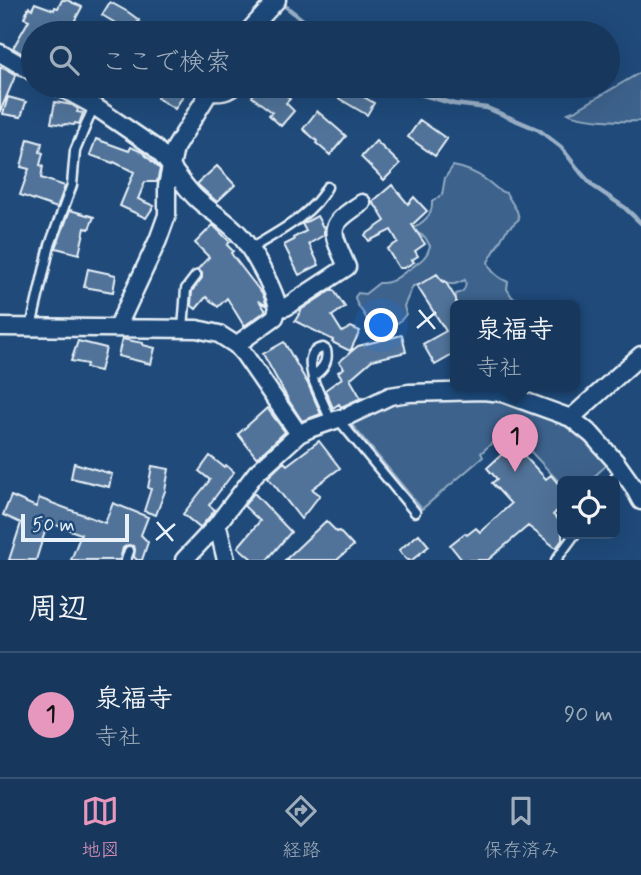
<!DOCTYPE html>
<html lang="ja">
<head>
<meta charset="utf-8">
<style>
  body { margin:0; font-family:Mynerve,"Klee One",sans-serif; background:#203f62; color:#f1f3f6 }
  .controls { position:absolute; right:21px; bottom:21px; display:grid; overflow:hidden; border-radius:10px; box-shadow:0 7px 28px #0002 }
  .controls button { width:63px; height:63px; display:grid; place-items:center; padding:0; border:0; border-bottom:2px solid #365272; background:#17385c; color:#f1f3f6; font:35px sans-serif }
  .scale { position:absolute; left:21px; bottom:18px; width:108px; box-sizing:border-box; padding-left:7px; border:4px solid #e8f1f8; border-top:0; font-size:19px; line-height:24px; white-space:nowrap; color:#e8f1f8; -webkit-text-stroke:5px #1f4a7a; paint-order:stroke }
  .you { position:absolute; left:382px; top:326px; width:24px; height:24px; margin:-18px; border:5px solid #fff; border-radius:50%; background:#1a73e8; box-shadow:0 0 0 10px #1a73e833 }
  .badge { display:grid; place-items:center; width:46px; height:46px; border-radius:50%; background:#e797bd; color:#111; font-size:23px; font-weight:700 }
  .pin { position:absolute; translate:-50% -58px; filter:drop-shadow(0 2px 4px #0008) }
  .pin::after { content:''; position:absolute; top:37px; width:24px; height:21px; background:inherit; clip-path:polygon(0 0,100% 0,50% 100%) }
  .popup { position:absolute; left:450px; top:300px; width:130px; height:91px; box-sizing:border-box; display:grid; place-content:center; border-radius:10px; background:#17385c; filter:drop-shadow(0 2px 5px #0005); font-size:23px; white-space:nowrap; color:#9eacbb }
  .popup b { font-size:26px; color:#f1f3f6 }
  .popup::after { content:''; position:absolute; left:50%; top:100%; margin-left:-14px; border:14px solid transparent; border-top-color:#17385c }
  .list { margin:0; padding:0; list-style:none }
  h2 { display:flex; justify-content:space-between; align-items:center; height:91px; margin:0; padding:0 28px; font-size:30px }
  h2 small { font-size:23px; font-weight:400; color:#9eacbb }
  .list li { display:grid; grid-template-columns:46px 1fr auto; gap:21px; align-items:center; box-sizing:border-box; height:126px; padding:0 28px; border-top:2px solid #365272 }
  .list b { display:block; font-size:26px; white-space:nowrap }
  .list p { margin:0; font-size:23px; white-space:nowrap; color:#9eacbb }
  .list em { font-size:23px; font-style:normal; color:#9eacbb }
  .icon { flex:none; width:38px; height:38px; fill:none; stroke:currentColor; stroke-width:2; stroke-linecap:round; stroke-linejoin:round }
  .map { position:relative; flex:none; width:641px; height:560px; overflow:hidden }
  .search { position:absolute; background:#17385c; box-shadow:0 7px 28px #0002; left:21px; right:21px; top:21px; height:77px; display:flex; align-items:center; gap:18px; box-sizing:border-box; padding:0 24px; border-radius:38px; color:#9eacbb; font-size:26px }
  .sheet { height:217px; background:#17385c }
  nav { display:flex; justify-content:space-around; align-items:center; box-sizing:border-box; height:98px; border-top:2px solid #365272; background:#17385c; font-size:19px; color:#9eacbb }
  nav a { display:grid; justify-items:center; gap:4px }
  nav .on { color:#e797bd }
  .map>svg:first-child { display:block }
</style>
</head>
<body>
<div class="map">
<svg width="641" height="560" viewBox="0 0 641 560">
  <rect width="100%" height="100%" fill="#1f4a7a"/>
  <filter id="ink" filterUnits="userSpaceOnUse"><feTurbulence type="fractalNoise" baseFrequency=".0143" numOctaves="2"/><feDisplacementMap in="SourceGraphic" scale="14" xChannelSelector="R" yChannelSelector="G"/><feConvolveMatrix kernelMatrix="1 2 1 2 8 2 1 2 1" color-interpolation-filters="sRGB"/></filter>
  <g filter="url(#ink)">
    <!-- green -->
    <path fill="#3c628c" stroke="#92aac2" stroke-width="2" d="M641,72V121C626,122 580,120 568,113L576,110Z
      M453,166C464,168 477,173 486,180C494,185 497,191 506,193L517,211L519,219L506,231L488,262C490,271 499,278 508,282L507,289L512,297L518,299L527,306H456V294C464,292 467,288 465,280C444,289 453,282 436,277L423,287L418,285L413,286L404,306L406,314C399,325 387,330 375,329C369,324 369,322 365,316C361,308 356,306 355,297L358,293L365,294L379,283C394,284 399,275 411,268C420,261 427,258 430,246L425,237L412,230C422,221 433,218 432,201L442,195L445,178Z
      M479,396L501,400L542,415L567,427L581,434L608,464L589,481H562V485L519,439L514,442L504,432L481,453L483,457L422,509L348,420L407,398Z"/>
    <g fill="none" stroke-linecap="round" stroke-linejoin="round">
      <!-- stream -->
      <path stroke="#9ab0c7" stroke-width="4.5" d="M279,1L319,33
        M393,86L454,104L487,108L539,130L561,147L581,173L593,186L624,207L641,223"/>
    </g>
    <!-- building -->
    <path fill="#517399" stroke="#e8f1f8" stroke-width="2" d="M62,0H67L82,7L68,33H33V60L13,48L29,20L24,18L29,7L32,9L35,3L54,10L55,7L58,8Z
      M110,2L128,12L139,20L138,22L158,33H122L114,29L117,24L102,15Z
      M0,67L16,74L0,112Z
      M164,86H189L175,109L157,98Z
      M245,86H276L290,99L286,103L294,111L281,126L269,115L272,112L252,97L253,95L245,89Z
      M345,86L374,103L367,115L338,98Z
      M8,97L26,102L21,117L3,114Z
      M55,102L72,105L78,109L77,112L83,113L79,124L75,123L74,125L65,124L64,125L51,123Z
      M317,111L346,136L330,155L316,143L317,141L303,129Z
      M420,120L447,139L435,156L408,137Z
      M28,139L42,143L40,152L43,153L40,165L43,166L41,178L65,186L57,208L20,195L29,169L21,167Z
      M96,139L129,151L131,147L142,152L160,169L157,182H145L138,199L154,206L146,218L120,206L134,172L114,162L113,163L90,155Z
      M376,141L400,164L384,180L361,157Z
      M217,166L235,185L217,202L197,184Z
      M392,185L408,204L414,197L427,211L412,225L425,244L415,251L418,256L412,260L414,262L404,268H399L387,249L398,242L391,230L369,241L365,235L385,221L380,213L381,212L372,202Z
      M70,210L94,217L89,229L85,228L79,254L56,248Z
      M317,216L324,229V235L309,244L319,265L299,275L284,245L294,240L293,238L306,231L302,224Z
      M213,225L230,242L227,245L233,251L231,253L233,256L263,295L266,303V305L260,302L266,311L244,326L227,298L218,307L206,297L196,309L191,305L192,291L202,278V273L197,270L209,257L195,243Z
      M88,269L116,275L113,292L84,287Z
      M437,274L443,282L445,281L456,299V353L435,365L423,344L446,331L417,286Z
      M333,289L345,307L332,316L342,332L351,327L360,331L352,347L353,350L358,346L402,335L406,352L372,360L350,379L361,398L341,407L339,404L333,408L325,390L342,378L338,372L344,368L339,362L353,350L351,349L350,351L332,342L333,340L295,321L302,309Z
      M122,339L143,343V345L155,348L151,364L118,356Z
      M78,341L106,348L100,371L86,368L87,364L71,361Z
      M284,342L308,384L321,414L302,421L289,401L263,354Z
      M267,408L285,432L257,458L238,434Z
      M319,441L340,468L312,489L320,495L301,519L268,477L284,462L287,465Z
      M513,444L546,479L551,475L562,488V506L553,515L562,522V540L556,548L528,526L488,560H462L450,545L465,533L467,535L476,528L480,532L511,504L492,483L497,479L487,468Z
      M210,456L224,467L226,465L234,472L209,505L215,510L200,528L183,514L210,480L199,471Z
      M74,463L112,474L109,487L71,478Z
      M152,466L169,469L165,491L156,515L144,511L151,489L148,488Z
      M254,493L291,532L267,560H253L238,547L260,521L244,506Z
      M11,496L36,507L39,498L105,523L113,503L148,517L141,535L148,542L142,560H137L134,557L135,549L133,546L128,545L123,548L120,560H71L81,534L48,522L36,560H9L21,523L3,515Z
      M326,521L337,532L339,531L353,546L337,560H285Z
      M419,534L429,546L412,560H407L399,550Z"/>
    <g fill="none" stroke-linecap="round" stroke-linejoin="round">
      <defs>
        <path id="service" d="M207,96C219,97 231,97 239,86
          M250,249C276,233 313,215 327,187
          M31,327L50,245L72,185L75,151L94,106
          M183,329L186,289L196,276
          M313,376C322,370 329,362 326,350L323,348C305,351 311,369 314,382L331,421
          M338,419L415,512
          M613,481L621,469
          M126,560L129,551
          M556,560L575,534"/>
        <path id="minor" d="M247,33L277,0
          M0,53L33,72
          M58,86L91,104L154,147C170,162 180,182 195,197C208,210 225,219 237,232C250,245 275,290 278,308L275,317L236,345
          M278,308L286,307L347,267C331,229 325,227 362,203
          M0,327L197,329L219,334L236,345L244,354L299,434
          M117,328L158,240L167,215V186L175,148L213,86
          M571,418L641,355
          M215,527L219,531L226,560
          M184,560L215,527L256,473L299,434L309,429L350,415L390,396L409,393L483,391L502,393L571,418L592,435L616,462L633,486L641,501"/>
      </defs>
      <!-- service casing -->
      <use href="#service" stroke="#e8f1f8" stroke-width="13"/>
      <!-- minor casing -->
      <use href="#minor" stroke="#e8f1f8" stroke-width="21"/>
      <!-- service -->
      <use href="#service" stroke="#1f4a7a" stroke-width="8"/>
      <!-- minor -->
      <use href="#minor" stroke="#1f4a7a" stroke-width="16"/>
    </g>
  </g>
  <!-- ticks -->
  <path fill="none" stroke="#e8f1f8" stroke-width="2.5" d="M419,310L435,329M417,328L436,312M157,522L173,541M156,540L175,524"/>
</svg>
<div class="controls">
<button><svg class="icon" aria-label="locate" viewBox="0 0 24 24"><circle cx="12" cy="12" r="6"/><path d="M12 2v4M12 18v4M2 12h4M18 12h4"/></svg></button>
</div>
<div class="scale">50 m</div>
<div class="you"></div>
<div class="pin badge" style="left:515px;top:472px">1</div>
<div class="popup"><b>泉福寺</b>寺社</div>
<div class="search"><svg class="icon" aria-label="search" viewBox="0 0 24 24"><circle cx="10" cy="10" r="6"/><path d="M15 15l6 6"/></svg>ここで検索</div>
</div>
<section class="sheet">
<h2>周辺<small></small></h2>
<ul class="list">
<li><span class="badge">1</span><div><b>泉福寺</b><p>寺社</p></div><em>90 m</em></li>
</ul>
</section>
<nav>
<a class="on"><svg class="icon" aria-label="map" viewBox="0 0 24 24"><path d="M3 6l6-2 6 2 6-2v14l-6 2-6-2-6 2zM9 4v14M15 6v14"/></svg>地図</a>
<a><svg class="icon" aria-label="directions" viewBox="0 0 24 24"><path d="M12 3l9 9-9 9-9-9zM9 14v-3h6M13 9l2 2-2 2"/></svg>経路</a>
<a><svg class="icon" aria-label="saved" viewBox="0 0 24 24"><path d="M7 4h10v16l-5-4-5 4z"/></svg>保存済み</a>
</nav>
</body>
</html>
